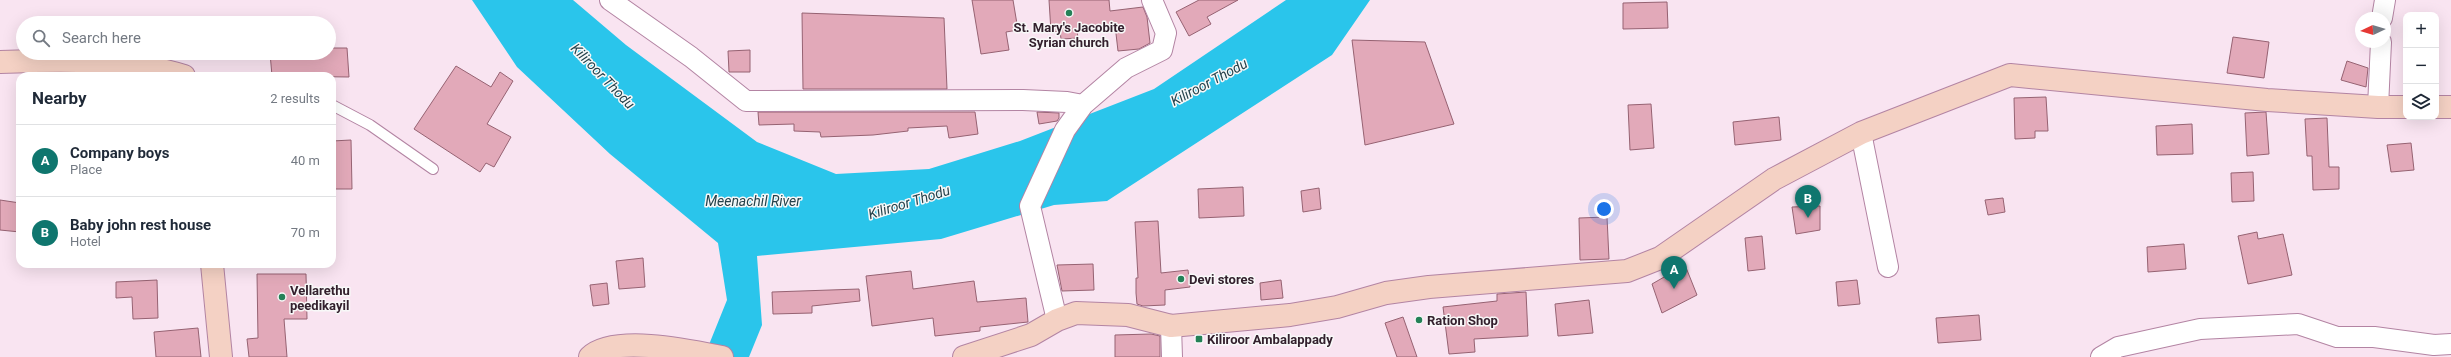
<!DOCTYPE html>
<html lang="en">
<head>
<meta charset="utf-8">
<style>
  body { margin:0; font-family:Roboto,sans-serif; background:#f2f2f3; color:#1f2937 }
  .controls { position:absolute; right:12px; top:12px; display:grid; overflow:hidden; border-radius:8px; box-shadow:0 4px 16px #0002 }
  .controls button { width:36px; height:36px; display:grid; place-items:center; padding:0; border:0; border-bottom:1px solid #e0e1e3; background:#fff; color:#1f2937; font:20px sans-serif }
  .compass { position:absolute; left:2355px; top:12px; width:36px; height:36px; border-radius:50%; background:#fff; box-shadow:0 4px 16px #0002; rotate:266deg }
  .you { position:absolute; left:1604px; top:209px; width:14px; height:14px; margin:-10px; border:3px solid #fff; border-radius:50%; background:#1a73e8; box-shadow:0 0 0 6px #1a73e833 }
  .badge { display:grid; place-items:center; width:26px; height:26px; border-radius:50%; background:#0f766e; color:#fff; font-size:13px; font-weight:700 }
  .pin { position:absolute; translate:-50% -33px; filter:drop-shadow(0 1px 2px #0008) }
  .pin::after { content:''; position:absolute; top:21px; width:14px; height:12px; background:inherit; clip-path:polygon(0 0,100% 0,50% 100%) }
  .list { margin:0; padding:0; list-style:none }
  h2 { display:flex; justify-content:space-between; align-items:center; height:52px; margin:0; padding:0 16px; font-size:17px }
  h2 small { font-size:13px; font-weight:400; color:#747a83 }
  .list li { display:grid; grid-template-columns:26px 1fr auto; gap:12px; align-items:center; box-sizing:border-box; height:72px; padding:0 16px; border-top:1px solid #e0e1e3 }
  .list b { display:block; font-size:15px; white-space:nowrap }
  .list p { margin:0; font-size:13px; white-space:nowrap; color:#747a83 }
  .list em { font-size:13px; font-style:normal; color:#747a83 }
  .icon { flex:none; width:22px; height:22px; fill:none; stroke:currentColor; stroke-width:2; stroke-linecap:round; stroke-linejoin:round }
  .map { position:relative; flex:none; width:2451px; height:357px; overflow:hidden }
  .search { position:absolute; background:#fff; box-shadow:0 4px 16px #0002; left:16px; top:16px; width:320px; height:44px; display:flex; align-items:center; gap:10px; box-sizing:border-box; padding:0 14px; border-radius:22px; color:#747a83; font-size:15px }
  .panel { position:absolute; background:#fff; box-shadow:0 4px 16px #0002; left:16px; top:72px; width:320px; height:196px; border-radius:12px }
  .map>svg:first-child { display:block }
</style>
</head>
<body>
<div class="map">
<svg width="2451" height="357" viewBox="0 0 2451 357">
  <rect width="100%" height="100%" fill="#f9e4f1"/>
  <!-- water -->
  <path fill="#2ac5eb" d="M472,0H573L626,45L757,142L836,174L929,169L1020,141L1154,89L1286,0H1370L1332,55L1107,201L1054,205L941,239L757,256L762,325L749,357H704L727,300L718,243L610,154L517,67Z"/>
  <!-- building -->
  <path fill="#e2a9b9" stroke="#966272" d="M972,0H1013L1018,30L1006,32L1009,50L981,54Z
    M1049,0H1109L1110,11L1143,7L1147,17L1150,43L1139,49L1118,51L1115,25L1077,30L1078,38L1061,39L1060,31L1051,32Z
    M1199,0H1238L1207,17L1211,24L1189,36L1176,12Z
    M1667,2L1668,28L1623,29V3Z
    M802,13L944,18L947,89H803Z
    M2233,37L2269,42L2264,78L2227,73Z
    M1352,40L1425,42L1454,124L1365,145Z
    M329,48H347L349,77L272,76L270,53H329Z
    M750,50V72H729L728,51Z
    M2347,61L2368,68L2366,87L2341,80Z
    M456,66L491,87L500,72L513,81L487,124L511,137L494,167L486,163L480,172L414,129Z
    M2046,97L2048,131H2035V138L2015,139L2014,98Z
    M1651,104L1654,148L1630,150L1628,105Z
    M758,112H975L978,134L949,138L947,126L908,128V131L873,135L821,137L820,132L794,131V124L759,125Z
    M1037,112L1059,113V118L1057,121L1039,124Z
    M2266,112L2269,154L2247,156L2245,113Z
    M1779,117L1781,140L1735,145L1733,122Z
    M2327,118L2329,167H2339V189L2313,190L2312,156H2307L2305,119Z
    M2192,124L2193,154L2157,155L2156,126Z
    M351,140L352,189H332V141Z
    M2411,143L2414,170L2391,172L2387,145Z
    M2253,172L2254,201L2232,202L2231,173Z
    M1243,187L1244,216L1199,218L1198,189Z
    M1319,188L1321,209L1303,212L1301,191Z
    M2003,198L2005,212L1988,215L1985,200Z
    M0,200L20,203V232L0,230Z
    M1820,206V230L1796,234L1792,207Z
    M1607,217L1609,259L1580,260L1579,218Z
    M1158,221L1161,273L1188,270L1190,287L1165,290V305L1143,306L1137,304L1136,293V278H1138L1135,222Z
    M2257,232L2258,239L2283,234L2292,275L2248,284L2238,236Z
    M1762,236L1765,269L1748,271L1745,238Z
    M2184,244L2186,269L2148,272L2147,247Z
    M643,258L645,287L619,289L616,261Z
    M1093,264L1094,290L1062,291L1057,265Z
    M1685,265L1697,295L1662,313L1652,284Z
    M911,271L913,289L974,281L977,302L1026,298L1028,322L980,327V331L935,336L933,318L872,326L866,276Z
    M257,274H306L307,319H284L287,357H249L247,339L258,338Z
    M157,280L158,318L133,319L132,297L116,298V282Z
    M1281,280L1283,298L1261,300L1260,283Z
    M1857,280L1860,304L1838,306L1836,282Z
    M607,283L609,304L593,306L590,285Z
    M859,289L860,301L812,306V313L773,314L772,292Z
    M1526,292L1528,336L1474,339L1475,352L1449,354L1443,307L1497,301V294Z
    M1589,300L1593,333L1558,336L1555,304Z
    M1979,315L1981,340L1938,343L1936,318Z
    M1403,317L1417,357H1397L1385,323Z
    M198,328L201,357H156L154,332Z
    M1151,334L1160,336V357H1115V335Z"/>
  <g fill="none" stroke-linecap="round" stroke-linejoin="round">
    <defs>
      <path id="lane" d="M332,105L370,125L433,169"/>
      <path id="street" d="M610,0L691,57L746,101L1023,100L1067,102L1083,105
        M2382,18L2385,0
        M2378,107L2381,42
        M1861,133L1888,267
        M1057,320L1030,206L1065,130L1083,105L1126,68L1162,50L1166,33L1152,0
        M1171,326L1172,357
        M2101,357L2118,347L2200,329L2298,324L2337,337H2374L2434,345L2451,344"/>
      <path id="secondary" d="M0,62C61,60 126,58 184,76
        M2436,107H2451
        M212,264L221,357
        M590,357C614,334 692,351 722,357
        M964,357L1031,335L1057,320L1076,313L1128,315L1171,326L1290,315L1337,307L1386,293L1429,287L1627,271L1660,258L1774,179L1861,133L2010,75L2267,100L2378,107H2406"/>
    </defs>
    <!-- lane casing -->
    <use href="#lane" stroke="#b384a3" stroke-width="12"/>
    <!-- street casing -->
    <use href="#street" stroke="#b384a3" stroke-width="22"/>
    <!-- secondary casing -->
    <use href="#secondary" stroke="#b384a3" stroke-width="24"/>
    <!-- lane -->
    <use href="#lane" stroke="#fff" stroke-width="10"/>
    <!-- street -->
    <use href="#street" stroke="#fff" stroke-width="20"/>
    <!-- secondary -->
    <use href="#secondary" stroke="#f4d1c4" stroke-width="22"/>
  </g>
  <!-- markers -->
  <g fill="#248157" stroke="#f8f8f8" stroke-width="1.5">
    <circle cx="1069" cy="13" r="4"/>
    <circle cx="1181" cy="279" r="4"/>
    <circle cx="282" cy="297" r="4"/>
    <circle cx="1419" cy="320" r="4"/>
    <rect x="1195" y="335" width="8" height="8" rx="2"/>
  </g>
  <g text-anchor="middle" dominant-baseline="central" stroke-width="3" stroke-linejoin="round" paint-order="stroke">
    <!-- poi labels -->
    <g font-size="13" font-weight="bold" fill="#33202d" stroke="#f8f8f8" text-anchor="start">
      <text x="1069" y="27" text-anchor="middle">St. Mary's Jacobite<tspan x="1069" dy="15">Syrian church</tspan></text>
      <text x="1189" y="279">Devi stores</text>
      <text x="290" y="290">Vellarethu<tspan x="290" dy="15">peedikayil</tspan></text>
      <text x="1427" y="320">Ration Shop</text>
      <text x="1207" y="339">Kiliroor Ambalappady</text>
    </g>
    <!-- water labels -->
    <g font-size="14" font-style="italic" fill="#25424b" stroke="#f8f8f8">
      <text transform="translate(603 76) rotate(46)">Kiliroor Thodu</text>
      <text transform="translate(1209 82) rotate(-28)">Kiliroor Thodu</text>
      <text x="753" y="201">Meenachil River</text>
      <text transform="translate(909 202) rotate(-17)">Kiliroor Thodu</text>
    </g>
  </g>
</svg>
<div class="controls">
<button>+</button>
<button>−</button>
<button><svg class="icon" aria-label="layers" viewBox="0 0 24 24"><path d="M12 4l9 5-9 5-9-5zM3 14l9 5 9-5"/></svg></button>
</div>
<svg class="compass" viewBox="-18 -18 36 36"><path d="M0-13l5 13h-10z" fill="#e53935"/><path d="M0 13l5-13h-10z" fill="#747a83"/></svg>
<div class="you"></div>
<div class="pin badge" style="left:1674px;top:289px">A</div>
<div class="pin badge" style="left:1808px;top:218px">B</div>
<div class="search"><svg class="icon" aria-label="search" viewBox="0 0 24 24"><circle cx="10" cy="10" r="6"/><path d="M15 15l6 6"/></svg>Search here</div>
<section class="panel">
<h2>Nearby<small>2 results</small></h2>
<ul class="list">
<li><span class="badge">A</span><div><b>Company boys</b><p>Place</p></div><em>40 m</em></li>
<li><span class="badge">B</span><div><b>Baby john rest house</b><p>Hotel</p></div><em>70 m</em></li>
</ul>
</section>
</div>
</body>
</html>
